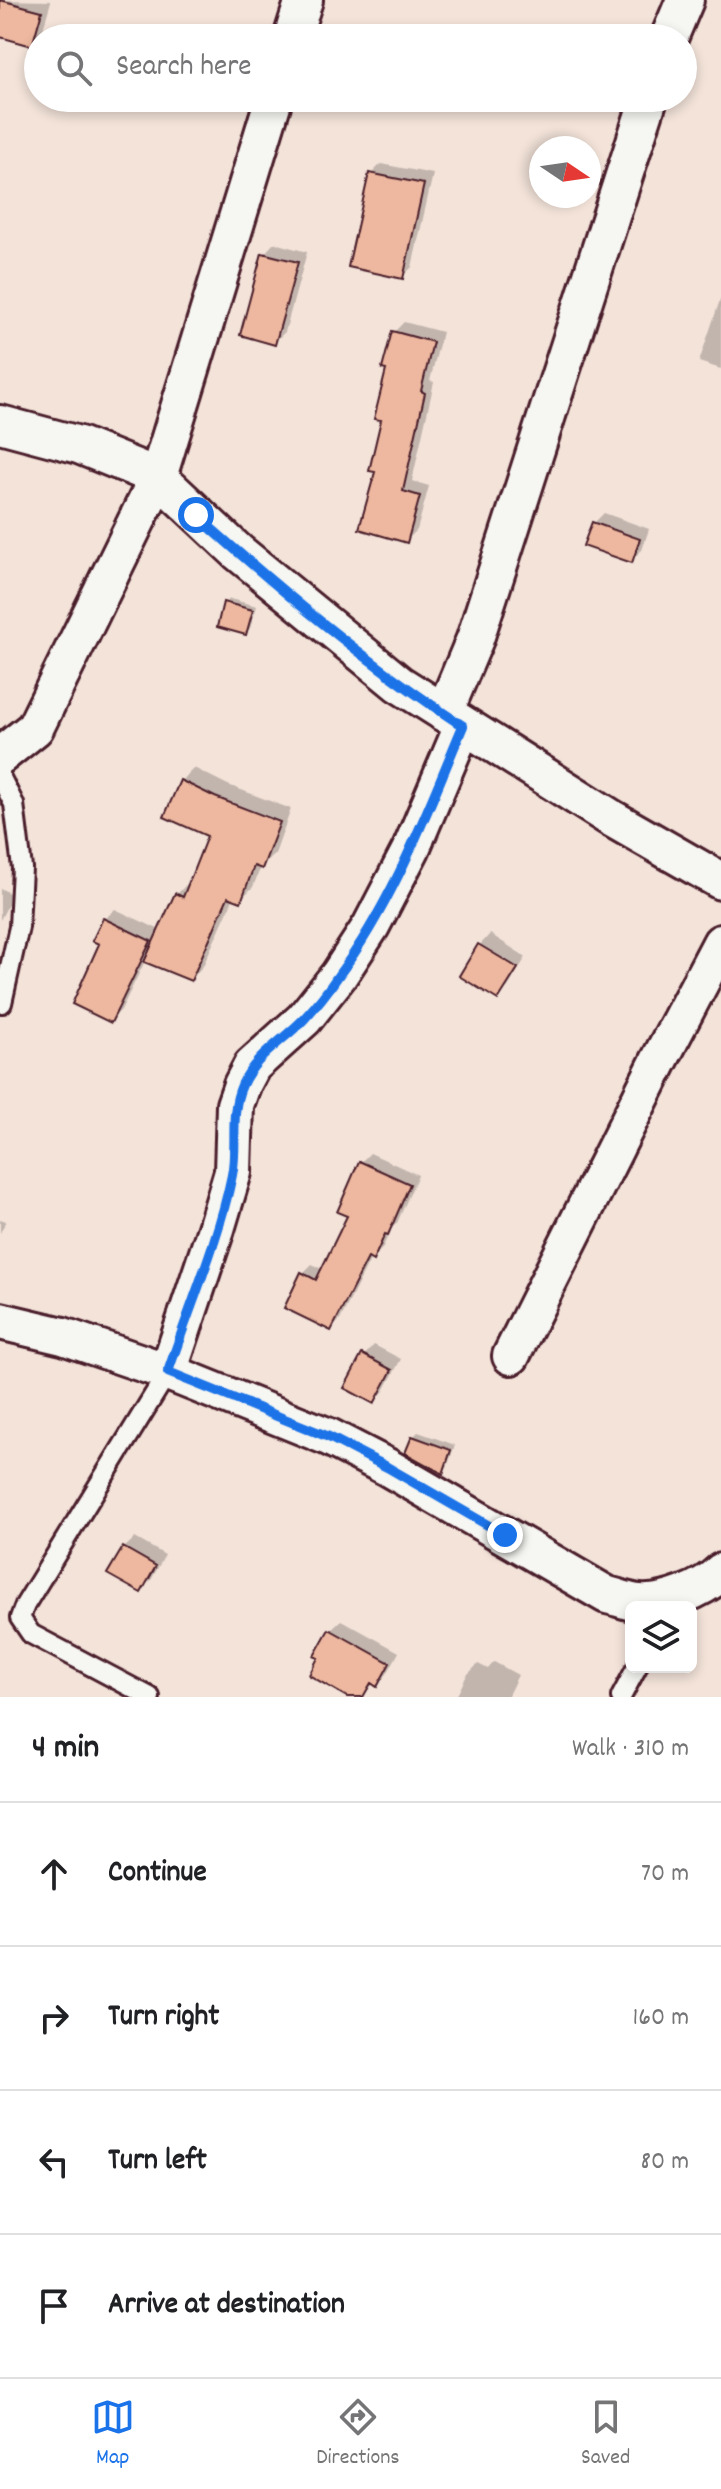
<!DOCTYPE html>
<html lang="en">
<head>
<meta charset="utf-8">
<style>
  body { margin:0; font-family:Dekko,sans-serif; background:#f6f6f6; color:#202124 }
  .controls { position:absolute; right:24px; bottom:24px; display:grid; overflow:hidden; border-radius:12px; box-shadow:0 4px 12px #0003 }
  .controls button { width:72px; height:72px; display:grid; place-items:center; padding:0; border:0; border-bottom:2px solid #e0e0e0; background:#fff; color:#202124; font:40px sans-serif }
  .compass { position:absolute; left:529px; top:136px; width:72px; height:72px; border-radius:50%; background:#fff; box-shadow:0 4px 12px #0003; rotate:103deg }
  .stop { position:absolute; width:24px; height:24px; margin:-18px; border:6px solid #1a73e8; border-radius:50%; background:#fff }
  .stop.end { background:#1a73e8; border-color:#fff; box-shadow:0 2px 8px #0008 }
  .list { margin:0; padding:0; list-style:none }
  h2 { display:flex; justify-content:space-between; align-items:center; height:104px; margin:0; padding:0 32px; font-size:34px }
  h2 small { font-size:26px; font-weight:400; color:#757577 }
  .list li { display:grid; grid-template-columns:52px 1fr auto; gap:24px; align-items:center; box-sizing:border-box; height:144px; padding:0 32px; border-top:2px solid #e0e0e0 }
  .list b { display:block; font-size:30px; white-space:nowrap }
  .list em { font-size:26px; font-style:normal; color:#757577 }
  .icon { flex:none; width:44px; height:44px; fill:none; stroke:currentColor; stroke-width:2; stroke-linecap:round; stroke-linejoin:round }
  .map { position:relative; flex:none; width:721px; height:1697px; overflow:hidden }
  .search { position:absolute; background:#fff; box-shadow:0 4px 12px #0003; left:24px; right:24px; top:24px; height:88px; display:flex; align-items:center; gap:20px; box-sizing:border-box; padding:0 28px; border-radius:44px; color:#757577; font-size:30px }
  .sheet { height:680px; background:#fff }
  nav { display:flex; justify-content:space-around; align-items:center; box-sizing:border-box; height:112px; border-top:2px solid #e0e0e0; background:#fff; font-size:22px; color:#757577 }
  nav a { display:grid; justify-items:center; gap:4px }
  nav .on { color:#1a73e8 }
  .map>svg:first-child { display:block }
</style>
</head>
<body>
<div class="map">
<svg width="721" height="1697" viewBox="0 0 721 1697">
  <rect width="100%" height="100%" fill="#f3e3d9"/>
  <filter id="ink" filterUnits="userSpaceOnUse"><feTurbulence type="fractalNoise" baseFrequency=".0125" numOctaves="2"/><feDisplacementMap in="SourceGraphic" scale="16" xChannelSelector="R" yChannelSelector="G"/><feConvolveMatrix kernelMatrix="1 2 1 2 8 2 1 2 1" color-interpolation-filters="sRGB"/></filter>
  <g filter="url(#ink)">
    <!-- shadow -->
    <path fill="#0003" d="M0,0L51,1L42,33L31,44L0,35Z
      M381,164L433,174L412,267L402,277L371,174Z
      M274,243L307,252L285,332L274,342L264,254Z
      M721,297V369L699,362Z
      M404,322L442,332L430,381L434,382L412,481L429,486L417,530L406,541L378,471L394,332Z
      M604,513L649,529L642,550L631,560L594,523Z
      M230,599L257,606L250,628L246,633L225,603Z
      M194,768L228,785L291,809L275,854L261,866L253,887L240,900L234,897L203,966L191,979L145,961L121,1010L111,1020L102,943L105,919L115,909L160,930L177,894L189,882L210,835L181,781Z
      M0,888L13,895L0,920Z
      M490,934L526,957L508,987L498,997L462,975L480,945Z
      M370,1153L418,1175L397,1223L391,1229L382,1249L371,1258L340,1320L331,1329L303,1273L312,1264L323,1270L349,1215L361,1162Z
      M0,1219L6,1221L0,1233Z
      M374,1345L401,1359L384,1391L374,1401L364,1356Z
      M418,1432L455,1445L447,1467L442,1472L413,1437Z
      M135,1538L165,1555L151,1580L140,1590L124,1548Z
      M341,1620L399,1652L387,1674L377,1684L374,1682L363,1697H351L330,1630Z
      M494,1662L518,1675L507,1697H456L467,1675L478,1664L488,1669Z"/>
    <!-- building -->
    <path fill="#edb89f" stroke="#4a1f2b" stroke-width="2" d="M0,0L42,11L32,46L0,37Z
      M369,173L424,184L403,279L348,267Z
      M262,253L298,262L275,345L240,335Z
      M392,331L433,342L421,391L425,393L403,491L420,496L407,543L359,529L375,472L369,471L381,420L374,419L386,370L382,369Z
      M592,522L640,539L632,563L583,546Z
      M223,602L253,610L246,635L217,627Z
      M180,780L215,797L280,822L262,869L254,866L241,902L228,897L191,981L144,962L175,893L183,897L207,836L164,817Z
      M103,918L151,941L111,1023L72,1004L99,944L92,941Z
      M478,944L518,968L498,1000L459,976Z
      M359,1161L410,1184L388,1235L385,1234L373,1261L368,1258L331,1331L284,1308L301,1272L316,1280L347,1216L337,1212Z
      M362,1354L392,1370L374,1404L344,1388Z
      M412,1436L451,1450L443,1474L405,1453Z
      M123,1547L156,1566L141,1593L107,1574Z
      M329,1629L390,1663L377,1687L371,1683L363,1697H347L309,1675L318,1658L314,1656Z"/>
    <g fill="none" stroke-linecap="round" stroke-linejoin="round">
      <defs>
        <path id="service" d="M0,776L14,804L22,868L19,927L2,1003
          M150,1697L31,1634L20,1618L25,1605L168,1372
          M621,1697L637,1667"/>
        <path id="minor" d="M292,38L304,0
          M669,38L685,0
          M0,424L79,445L158,477L238,552L399,684L611,818L721,881
          M444,713L475,639L649,98
          M0,756L35,728L158,477L274,98
          M0,1321L63,1336L168,1372L329,1437L387,1467L607,1595C617,1597 628,1602 639,1603C664,1605 703,1590 721,1572
          M511,1356L659,1061L721,943
          M168,1372L216,1229L233,1172L235,1105L242,1085L252,1066L304,1019L339,975L371,926L411,849L463,726"/>
      </defs>
      <!-- service casing -->
      <use href="#service" stroke="#4a1f2b" stroke-width="24"/>
      <!-- minor casing -->
      <use href="#minor" stroke="#4a1f2b" stroke-width="42"/>
      <!-- service -->
      <use href="#service" stroke="#f6f6f2" stroke-width="18"/>
      <!-- minor -->
      <use href="#minor" stroke="#f6f6f2" stroke-width="36"/>
    </g>
  </g>
  <g fill="none" stroke-linecap="round" stroke-linejoin="round" filter="url(#ink)">
    <!-- route -->
    <path stroke="#1a73e8" stroke-width="10" d="M196,515C280,590 368,664 463,726C427,811 394,901 338,976C328,991 316,1006 304,1019C283,1041 255,1056 242,1085C229,1114 238,1145 232,1175C219,1239 189,1309 168,1372L329,1437L387,1467L505,1535"/>
  </g>
</svg>
<div class="controls">
<button><svg class="icon" aria-label="layers" viewBox="0 0 24 24"><path d="M12 4l9 5-9 5-9-5zM3 14l9 5 9-5"/></svg></button>
</div>
<svg class="compass" viewBox="-18 -18 36 36"><path d="M0-13l5 13h-10z" fill="#e53935"/><path d="M0 13l5-13h-10z" fill="#757577"/></svg>
<div class="stop" style="left:196px;top:515px"></div>
<div class="stop end" style="left:505px;top:1535px"></div>
<div class="search"><svg class="icon" aria-label="search" viewBox="0 0 24 24"><circle cx="10" cy="10" r="6"/><path d="M15 15l6 6"/></svg>Search here</div>
</div>
<section class="sheet">
<h2>4 min<small>Walk · 310 m</small></h2>
<ul class="list">
<li><svg class="icon" aria-label="ahead" viewBox="0 0 24 24"><path d="M12 20V5M6 11l6-6 6 6"/></svg><div><b>Continue</b></div><em>70 m</em></li>
<li><svg class="icon" aria-label="right" viewBox="0 0 24 24"><path d="M7 20v-9h11M14 6l5 5-5 5"/></svg><div><b>Turn right</b></div><em>160 m</em></li>
<li><svg class="icon" aria-label="left" viewBox="0 0 24 24"><path d="M17 20v-9H6M10 6l-5 5 5 5"/></svg><div><b>Turn left</b></div><em>80 m</em></li>
<li><svg class="icon" aria-label="arrive" viewBox="0 0 24 24"><path d="M6 21V4h12l-3 4 3 4H6"/></svg><div><b>Arrive at destination</b></div></li>
</ul>
</section>
<nav>
<a class="on"><svg class="icon" aria-label="map" viewBox="0 0 24 24"><path d="M3 6l6-2 6 2 6-2v14l-6 2-6-2-6 2zM9 4v14M15 6v14"/></svg>Map</a>
<a><svg class="icon" aria-label="directions" viewBox="0 0 24 24"><path d="M12 3l9 9-9 9-9-9zM9 14v-3h6M13 9l2 2-2 2"/></svg>Directions</a>
<a><svg class="icon" aria-label="saved" viewBox="0 0 24 24"><path d="M7 4h10v16l-5-4-5 4z"/></svg>Saved</a>
</nav>
</body>
</html>
